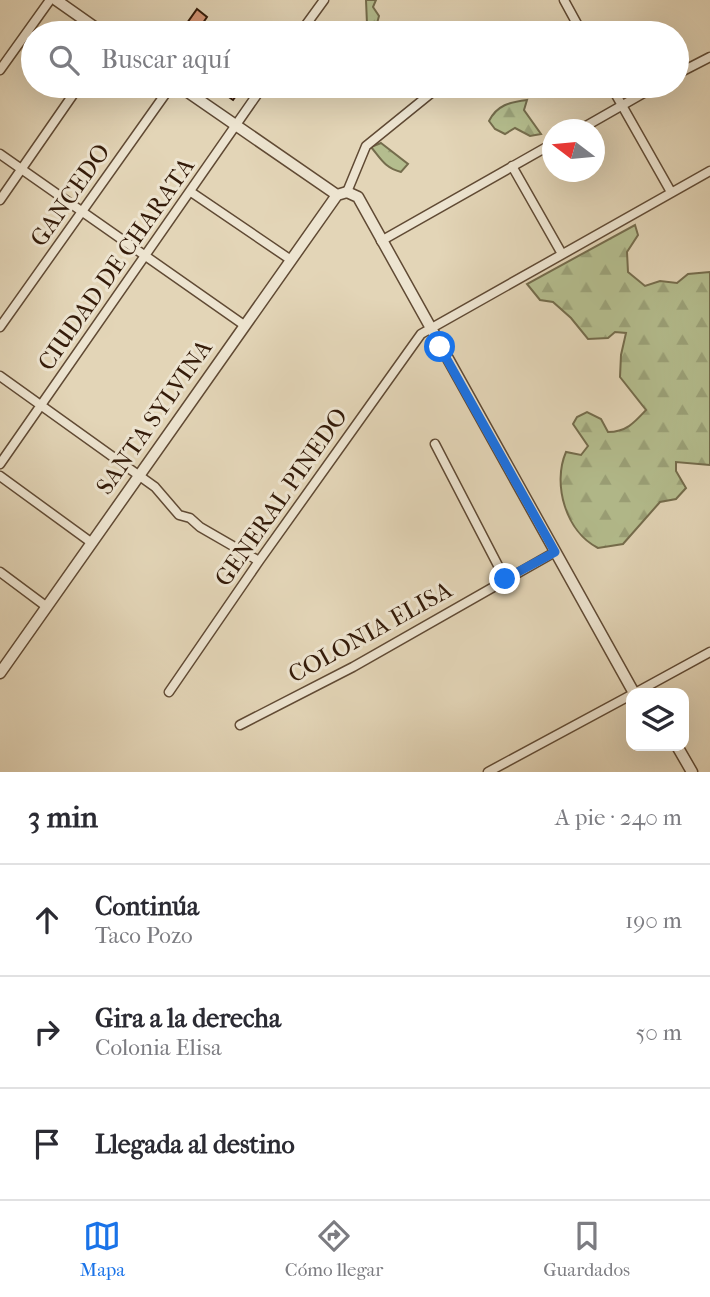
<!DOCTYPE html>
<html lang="es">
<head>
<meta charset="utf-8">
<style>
  body { margin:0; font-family:"IM FELL French Canon",serif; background:#f2f2f3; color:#2b2b33 }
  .controls { position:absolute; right:21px; bottom:21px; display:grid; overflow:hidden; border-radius:14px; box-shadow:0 7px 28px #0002 }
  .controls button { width:63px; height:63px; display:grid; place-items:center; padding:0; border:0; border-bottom:2px solid #e1e1e2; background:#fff; color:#2b2b33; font:35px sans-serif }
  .compass { position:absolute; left:542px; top:119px; width:63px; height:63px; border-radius:50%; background:#fff; box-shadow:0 7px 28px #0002; rotate:286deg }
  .stop { position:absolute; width:21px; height:21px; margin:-16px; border:5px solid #1a73e8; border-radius:50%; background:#fff }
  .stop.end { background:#1a73e8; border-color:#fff; box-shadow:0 2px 7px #0008 }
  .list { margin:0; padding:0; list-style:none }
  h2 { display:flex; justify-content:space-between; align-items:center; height:91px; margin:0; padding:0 28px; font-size:30px }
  h2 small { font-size:23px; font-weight:400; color:#7c7c81 }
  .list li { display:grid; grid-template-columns:46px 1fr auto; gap:21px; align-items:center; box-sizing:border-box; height:112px; padding:0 28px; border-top:2px solid #e1e1e2 }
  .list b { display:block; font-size:26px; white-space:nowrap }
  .list p { margin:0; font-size:23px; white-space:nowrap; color:#7c7c81 }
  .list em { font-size:23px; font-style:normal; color:#7c7c81 }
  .icon { flex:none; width:38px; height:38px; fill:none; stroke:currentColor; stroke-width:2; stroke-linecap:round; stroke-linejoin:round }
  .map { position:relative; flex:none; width:710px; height:772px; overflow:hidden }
  .search { position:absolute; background:#fff; box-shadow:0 7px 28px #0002; left:21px; right:21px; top:21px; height:77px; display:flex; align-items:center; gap:18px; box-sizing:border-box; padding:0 24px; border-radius:38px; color:#7c7c81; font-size:26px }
  .sheet { height:427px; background:#fff }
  nav { display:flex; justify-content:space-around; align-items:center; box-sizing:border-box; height:98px; border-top:2px solid #e1e1e2; background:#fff; font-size:19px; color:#7c7c81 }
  nav a { display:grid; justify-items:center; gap:4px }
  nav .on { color:#1a73e8 }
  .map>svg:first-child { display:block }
</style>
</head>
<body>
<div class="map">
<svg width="710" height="772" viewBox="0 0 710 772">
  <defs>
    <pattern id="forest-firs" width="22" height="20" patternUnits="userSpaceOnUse" patternTransform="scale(1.75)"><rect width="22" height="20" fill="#b4bd8e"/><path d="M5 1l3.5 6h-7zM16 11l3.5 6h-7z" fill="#9ba279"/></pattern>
  </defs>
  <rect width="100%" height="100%" fill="#e3d5b7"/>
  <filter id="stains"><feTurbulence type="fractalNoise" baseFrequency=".00286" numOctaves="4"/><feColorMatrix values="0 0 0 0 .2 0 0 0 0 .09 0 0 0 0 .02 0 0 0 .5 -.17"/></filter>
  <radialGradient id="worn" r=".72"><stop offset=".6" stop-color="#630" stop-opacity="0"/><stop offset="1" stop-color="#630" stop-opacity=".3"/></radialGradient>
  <!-- forest -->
  <path fill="url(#forest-firs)" stroke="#746c4c" stroke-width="2" d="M366,0H376L373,7L379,16L376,27L367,24Z
    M527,100L524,110L541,134L530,136L515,128L505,134L495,129L489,121C497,105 510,102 527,100Z
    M381,143L408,164L401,172C385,168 381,159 371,147Z
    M635,225L638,235L627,252L628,272L645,286L660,281L677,283L688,274L710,272V465L676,462V471L686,488L676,499L660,502L623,544L598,548C566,532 552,484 566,452L581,455L588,446L573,424L577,417L587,412L601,419L608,432C626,432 634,423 646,410L620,377L621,355L626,333L615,332L608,338L588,339L571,318L553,302L540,300L527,284Z"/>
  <!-- building -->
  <path fill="#d69777" stroke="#341b09" stroke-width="2" d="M197,9L207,17L196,33H180Z
    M213,86H238L242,88L233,100Z"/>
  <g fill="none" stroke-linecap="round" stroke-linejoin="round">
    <defs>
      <path id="minor" d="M564,0L582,33
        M300,33L324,0
        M0,70L50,0
        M677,74L710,57
        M611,86L671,192
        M579,130L656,86
        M0,154L244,325
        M512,166L562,254
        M191,192L291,260
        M347,192L366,146L440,86
        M0,200L79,86
        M381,241L552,144
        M0,327L171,86
        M0,376L155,487L179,515L190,518L200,527L259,561
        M435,444L505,579
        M0,464L263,86
        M0,476L92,543
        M0,572L47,607
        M169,692L259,561L421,334L710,171
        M635,693L710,652
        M240,725L353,667L555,552
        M488,772L631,695"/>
      <path id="tertiary" d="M56,0L103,33
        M179,86L337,195
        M0,673L337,195L347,192L358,197L634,693
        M677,746L692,772"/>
    </defs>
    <!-- minor casing -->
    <use href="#minor" stroke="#604a34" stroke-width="11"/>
    <!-- tertiary casing -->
    <use href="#tertiary" stroke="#604a34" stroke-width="13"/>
    <!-- minor -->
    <use href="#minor" stroke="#ede4d0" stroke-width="8"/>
    <!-- tertiary -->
    <use href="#tertiary" stroke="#ede4d0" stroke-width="10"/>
  </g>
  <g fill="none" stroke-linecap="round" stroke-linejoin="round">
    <!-- route -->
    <path stroke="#1a73e8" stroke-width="9" d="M440,347L555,552L505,579"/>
  </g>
  <g text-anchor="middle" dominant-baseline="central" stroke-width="6" stroke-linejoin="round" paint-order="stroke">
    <!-- street labels -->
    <g font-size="24" fill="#341b09" stroke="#ede4d0">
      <text transform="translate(70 195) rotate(-55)">GANCEDO</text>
      <text transform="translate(116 264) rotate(-55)">CIUDAD DE CHARATA</text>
      <text transform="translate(154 417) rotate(-55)">SANTA SYLVINA</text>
      <text transform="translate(281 497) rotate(-55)">GENERAL PINEDO</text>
      <text transform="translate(370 632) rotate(-29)">COLONIA ELISA</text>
    </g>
  </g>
  <rect width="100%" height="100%" filter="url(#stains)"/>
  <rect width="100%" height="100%" fill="url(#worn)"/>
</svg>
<div class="controls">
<button><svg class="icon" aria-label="layers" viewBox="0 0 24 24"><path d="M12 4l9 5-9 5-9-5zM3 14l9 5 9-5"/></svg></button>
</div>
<svg class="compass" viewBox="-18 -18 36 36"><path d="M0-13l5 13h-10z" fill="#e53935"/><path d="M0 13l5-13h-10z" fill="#7c7c81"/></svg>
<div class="stop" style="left:440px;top:347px"></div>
<div class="stop end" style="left:505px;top:579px"></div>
<div class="search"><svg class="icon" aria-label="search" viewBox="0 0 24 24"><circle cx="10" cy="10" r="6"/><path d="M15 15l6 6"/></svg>Buscar aquí</div>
</div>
<section class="sheet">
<h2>3 min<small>A pie · 240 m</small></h2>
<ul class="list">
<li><svg class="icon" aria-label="ahead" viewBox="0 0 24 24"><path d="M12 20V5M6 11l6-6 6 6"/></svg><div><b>Continúa</b><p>Taco Pozo</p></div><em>190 m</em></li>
<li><svg class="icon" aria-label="right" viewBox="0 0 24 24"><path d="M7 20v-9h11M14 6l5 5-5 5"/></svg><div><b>Gira a la derecha</b><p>Colonia Elisa</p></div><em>50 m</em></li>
<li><svg class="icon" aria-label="arrive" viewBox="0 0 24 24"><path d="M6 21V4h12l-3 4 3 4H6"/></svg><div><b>Llegada al destino</b></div></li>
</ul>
</section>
<nav>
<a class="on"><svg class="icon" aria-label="map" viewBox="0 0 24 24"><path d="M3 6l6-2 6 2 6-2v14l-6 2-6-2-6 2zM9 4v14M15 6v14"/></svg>Mapa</a>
<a><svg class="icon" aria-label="directions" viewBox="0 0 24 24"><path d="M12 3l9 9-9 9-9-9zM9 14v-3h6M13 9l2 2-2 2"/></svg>Cómo llegar</a>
<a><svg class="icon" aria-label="saved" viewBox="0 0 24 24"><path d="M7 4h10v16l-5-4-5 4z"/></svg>Guardados</a>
</nav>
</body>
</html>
